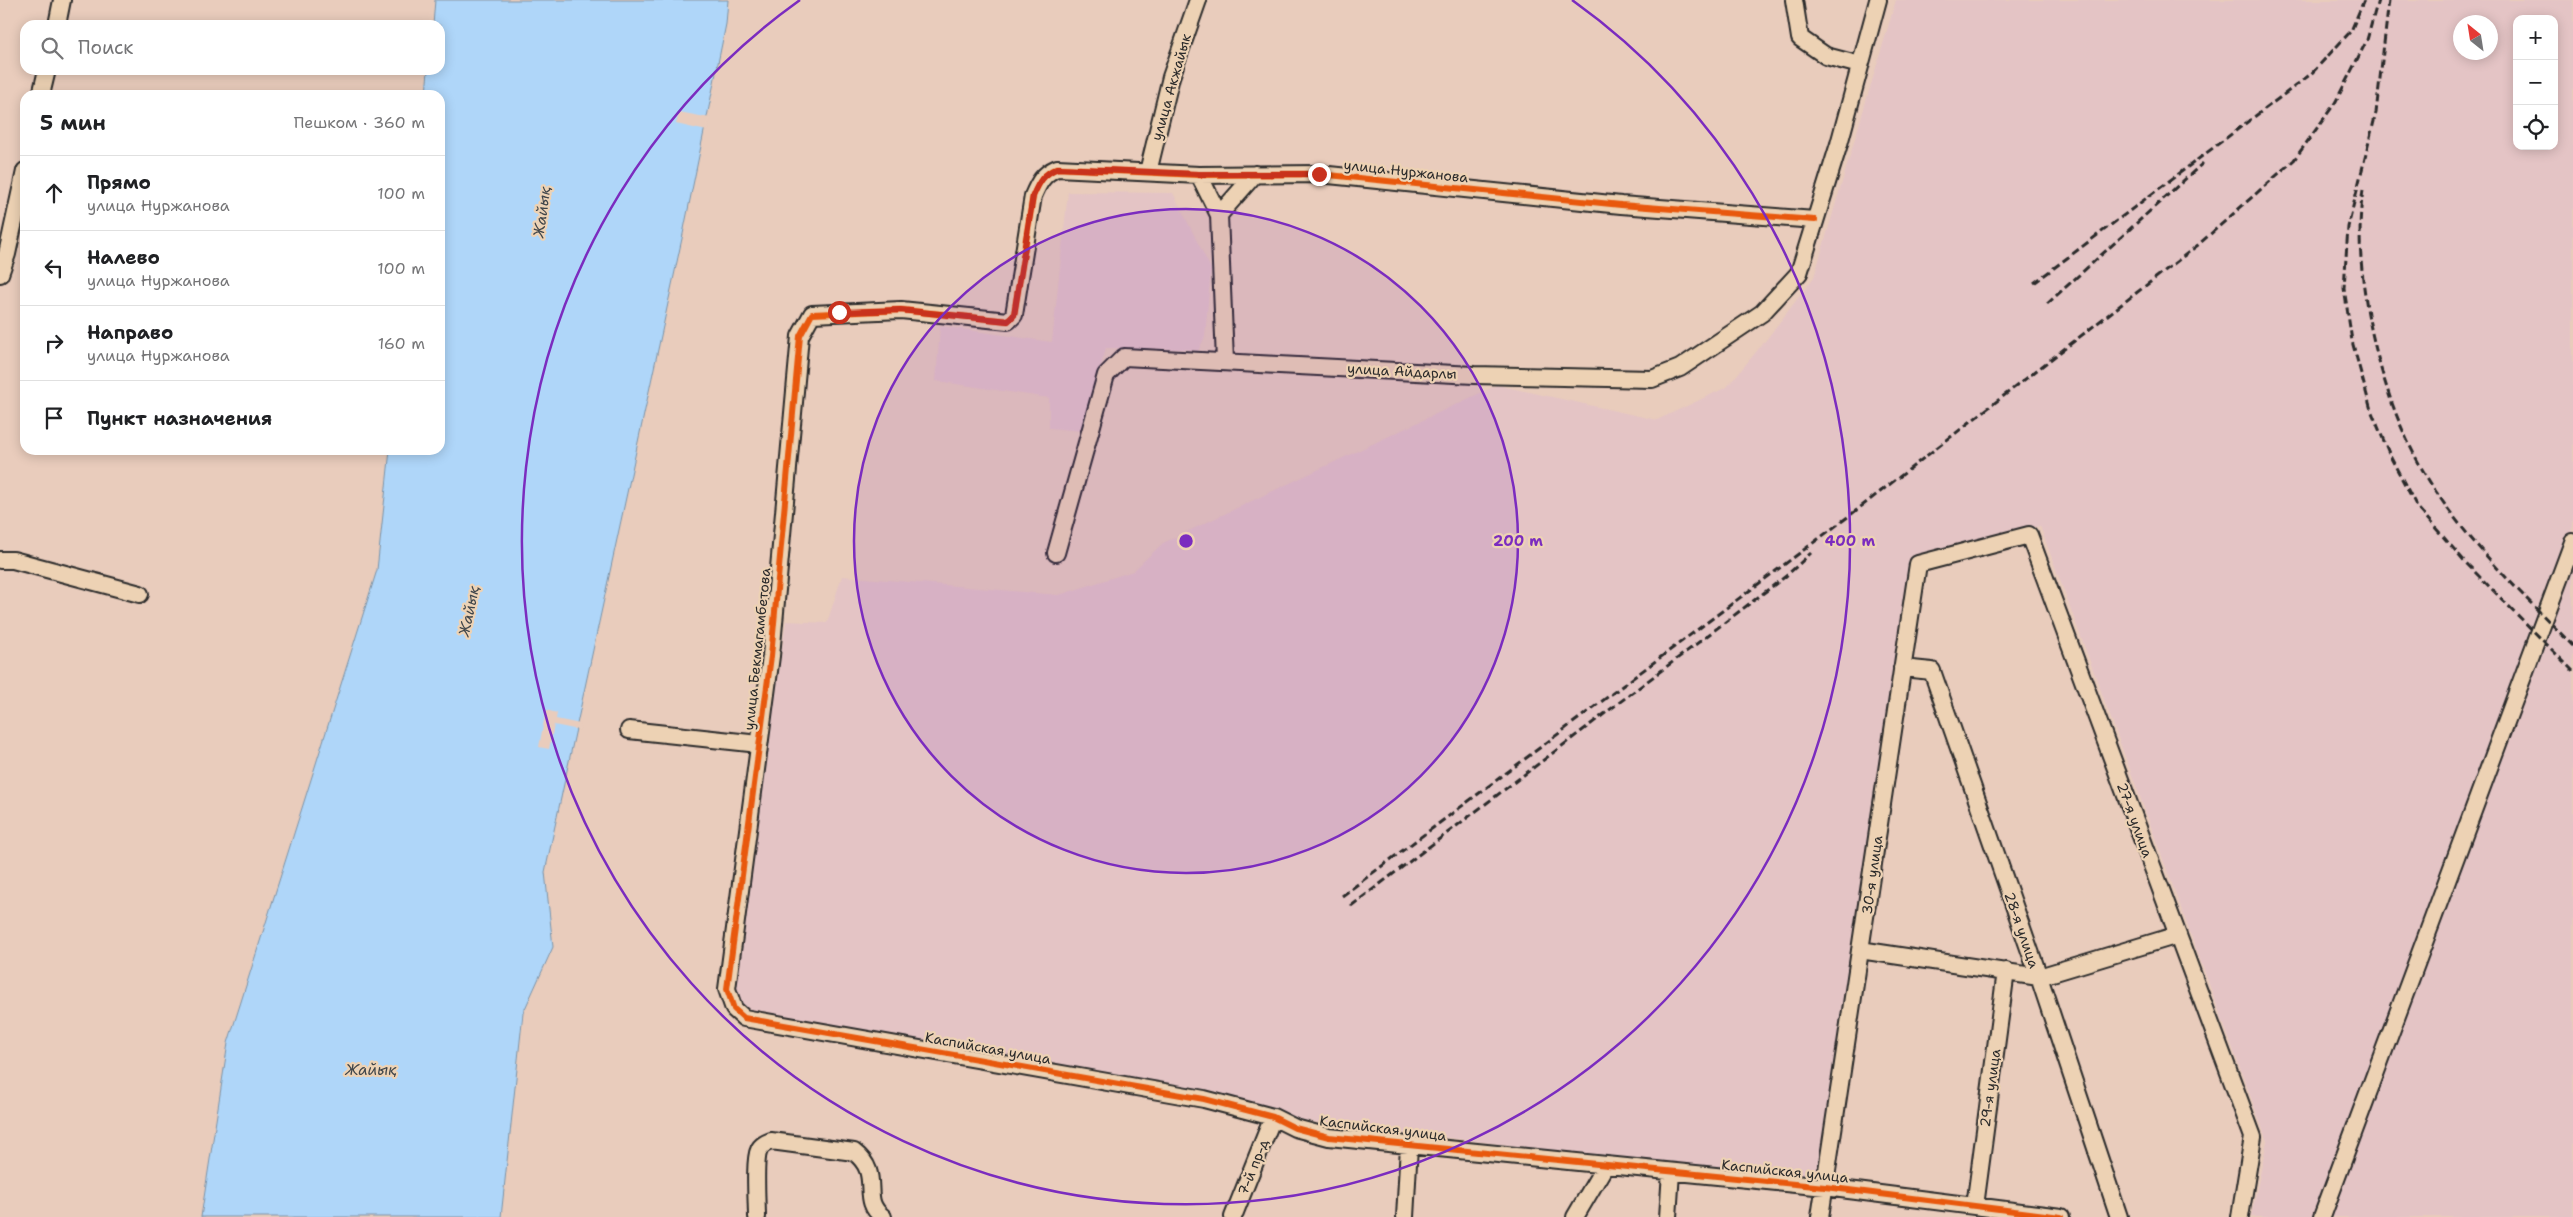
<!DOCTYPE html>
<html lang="ru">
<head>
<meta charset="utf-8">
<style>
  body { margin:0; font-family:"Shantell Sans",sans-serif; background:#f6f6f6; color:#202124 }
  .controls { position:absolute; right:15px; top:15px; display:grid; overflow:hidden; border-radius:10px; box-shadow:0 2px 12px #0003 }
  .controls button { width:45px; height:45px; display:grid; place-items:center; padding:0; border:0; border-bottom:1px solid #e0e0e0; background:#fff; color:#202124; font:25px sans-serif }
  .compass { position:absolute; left:2453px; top:15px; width:45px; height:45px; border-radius:50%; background:#fff; box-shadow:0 2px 12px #0003; rotate:330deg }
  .stop { position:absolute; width:15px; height:15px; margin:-11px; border:4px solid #c8321e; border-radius:50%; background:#fff }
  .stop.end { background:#c8321e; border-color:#fff; box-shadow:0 1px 5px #0008 }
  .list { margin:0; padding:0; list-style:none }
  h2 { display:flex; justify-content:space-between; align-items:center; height:65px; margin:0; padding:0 20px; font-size:21px }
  h2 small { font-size:16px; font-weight:400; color:#757577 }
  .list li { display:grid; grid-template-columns:32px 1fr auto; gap:15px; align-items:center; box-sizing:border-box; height:75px; padding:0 20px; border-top:1px solid #e0e0e0 }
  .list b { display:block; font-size:19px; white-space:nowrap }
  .list p { margin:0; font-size:16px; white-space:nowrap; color:#757577 }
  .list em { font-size:16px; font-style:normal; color:#757577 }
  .icon { flex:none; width:28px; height:28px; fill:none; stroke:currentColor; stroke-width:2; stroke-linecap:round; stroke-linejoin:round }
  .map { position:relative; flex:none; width:2573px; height:1217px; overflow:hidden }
  .search { position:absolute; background:#fff; box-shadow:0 2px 12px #0003; left:20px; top:20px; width:425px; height:55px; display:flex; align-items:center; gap:12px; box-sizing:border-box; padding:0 18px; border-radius:15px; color:#757577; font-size:19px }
  .panel { position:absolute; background:#fff; box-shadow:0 2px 12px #0003; left:20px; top:90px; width:425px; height:365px; border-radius:15px }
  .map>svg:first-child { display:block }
</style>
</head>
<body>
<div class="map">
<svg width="2573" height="1217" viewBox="0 0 2573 1217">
  <rect width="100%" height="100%" fill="#e9ccbc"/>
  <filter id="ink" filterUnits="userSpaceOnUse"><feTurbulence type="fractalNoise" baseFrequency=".02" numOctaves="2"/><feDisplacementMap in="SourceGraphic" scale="10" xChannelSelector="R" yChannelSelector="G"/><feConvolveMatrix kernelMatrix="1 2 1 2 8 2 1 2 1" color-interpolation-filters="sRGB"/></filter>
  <g filter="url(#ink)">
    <!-- built -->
    <path fill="#e4c4c5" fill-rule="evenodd" d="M1896,0H2573V1217H2251L2267,1141L2040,526L1912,556L1821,1182L1305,1121L1207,1093L742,1011L735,996L746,900L786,621L827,623L842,576L1059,595L1133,571L1163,543L1497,385L1657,420L1727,387L1766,340L1814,277ZM2517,19H2554V146H2517ZM2460,22H2490V52H2460Z
      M1068,192L1173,193L1211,269L1205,337L1198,351L1185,349L1106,348L1082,431L1049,428V398L936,381L940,326L1052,342Z"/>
    <!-- water -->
    <path fill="#afd6f9" stroke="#7a92a7" d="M435,0H728L726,24L683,234L545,872L553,947L523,1013L501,1217H201L228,1043L377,570L390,450H440V95H426L428,70H440V25H433Z"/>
    <!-- pier -->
    <path fill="#e9ccbc" d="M679,112L710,118L707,131L676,124Z
      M546,710L557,713L556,719L580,724L579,730L554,725L549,749L539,747Z"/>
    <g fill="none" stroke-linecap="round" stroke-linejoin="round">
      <defs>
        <path id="minor" d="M1794,0L1800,38L1826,56L1860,65
          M57,25L62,0
          M41,95L47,70
          M1148,172L1171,77L1198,0
          M1199,175L1219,215
          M1815,220L1621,205L1319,174L1199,175L1057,168C1043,174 1039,182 1033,196L1014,315L1008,321L901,310L812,314L800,336L771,656L727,989L734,1009L744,1018L1204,1099L1273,1117L1295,1128L1329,1137L1825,1187L2061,1217
          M0,274L7,254L25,171
          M1225,361L1219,215L1255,174
          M1056,553L1106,375L1124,357L1474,375L1652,379L1680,368L1762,313L1799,273L1839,144L1878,0
          M0,560H13L140,594
          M1902,668L1932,671L2039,977L2119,1217
          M629,730L759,744
          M1860,950L2039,977L2178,935
          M1975,1206L2006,971
          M757,1217C757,1204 754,1160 759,1150C761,1145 766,1143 771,1141L854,1152C884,1175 858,1199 883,1217
          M1233,1217L1273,1117
          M1405,1217L1409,1146
          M1575,1217L1605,1166
          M1668,1217L1671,1172
          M1820,1217L1918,564L2029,535L2253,1137L2240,1217
          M2322,1217L2573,542"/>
      </defs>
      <!-- minor casing -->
      <use href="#minor" stroke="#2b2b2b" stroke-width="20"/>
      <!-- minor -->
      <use href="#minor" stroke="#edd2b4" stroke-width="16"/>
      <!-- rail -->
      <path stroke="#2b2b2b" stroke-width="3" stroke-dasharray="8 4" stroke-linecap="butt" d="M2389,0L2376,113L2348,227L2344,288L2352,341L2371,410L2391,458L2417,507L2468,565L2573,671
        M2363,190C2357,233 2361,272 2368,314C2379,370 2396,425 2425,474C2463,539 2521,592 2573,646
        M2034,283L2311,74L2351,31L2364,0
        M2047,304L2203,163
        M1342,896L1849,516L2198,245L2294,160L2335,103L2367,40L2378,0
        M1351,906L1786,576L1811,553"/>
      <defs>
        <path id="cycleway" d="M1815,220L1621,205L1319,174L1199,175L1057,168C1043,174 1039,182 1033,196L1014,315L1008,321L901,310L812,314L800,336L771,656L727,989L734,1009L744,1018L1204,1099L1273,1117L1295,1128L1329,1137L1825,1187L2061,1217"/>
      </defs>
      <!-- cycleway casing -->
      <use href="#cycleway" stroke="#edd2b4" stroke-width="9"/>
      <!-- cycleway -->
      <use href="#cycleway" stroke="#e8590c" stroke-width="6"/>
    </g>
  </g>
  <g fill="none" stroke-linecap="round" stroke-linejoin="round" filter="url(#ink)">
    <!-- route -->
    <path stroke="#c8321e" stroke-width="6" d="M839,312L900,310L1008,321L1014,315L1033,196C1039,182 1043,174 1058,168L1199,174H1319"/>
  </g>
  <!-- distance rings -->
  <circle cx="1186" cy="541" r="332" fill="#7b2cbf" fill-opacity=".12"/>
  <g fill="none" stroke="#7b2cbf" stroke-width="2.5">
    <circle cx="1186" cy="541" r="332"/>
    <path d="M1572 0A664 664 0 1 1 800 0"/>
  </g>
  <g text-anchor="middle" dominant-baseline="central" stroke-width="4.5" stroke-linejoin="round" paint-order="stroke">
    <!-- street labels -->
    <g font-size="14" fill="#2b2b2b" stroke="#edd2b4">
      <text transform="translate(1171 87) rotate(-74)">улица Акжайык</text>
      <text transform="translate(1406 171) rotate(6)">улица Нуржанова</text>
      <text transform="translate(1402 371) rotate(3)">улица Айдарлы</text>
      <text transform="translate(757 649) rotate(-84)">улица Бекмагамбетова</text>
      <text transform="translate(2135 820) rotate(70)">27-я улица</text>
      <text transform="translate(1872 875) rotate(-82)">30-я улица</text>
      <text transform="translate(2022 930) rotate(71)">28-я улица</text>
      <text transform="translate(988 1048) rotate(10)">Каспийская улица</text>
      <text transform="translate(1990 1088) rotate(-82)">29-я улица</text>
      <text transform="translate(1383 1128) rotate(7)">Каспийская улица</text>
      <text transform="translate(1253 1167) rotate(-68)">7-й пр-д</text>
      <text transform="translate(1785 1171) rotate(6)">Каспийская улица</text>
    </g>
    <!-- water labels -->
    <g font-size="15" font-style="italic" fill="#3f454a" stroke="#edd2b4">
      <text transform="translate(542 212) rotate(-82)">Жайық</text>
      <text transform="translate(469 611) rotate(-78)">Жайық</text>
      <text x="371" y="1070">Жайық</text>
    </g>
  </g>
  <circle cx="1186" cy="541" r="8" fill="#7b2cbf" stroke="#edd2b4" stroke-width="2.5"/>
  <g font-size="15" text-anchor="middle" font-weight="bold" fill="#7b2cbf" stroke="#edd2b4" stroke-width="4.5" stroke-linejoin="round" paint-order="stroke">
    <text x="1518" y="546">200 m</text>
    <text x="1850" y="546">400 m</text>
  </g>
</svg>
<div class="controls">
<button>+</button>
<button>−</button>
<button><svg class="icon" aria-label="locate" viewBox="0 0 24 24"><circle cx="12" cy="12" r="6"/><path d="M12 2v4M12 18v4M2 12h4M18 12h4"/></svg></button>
</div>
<svg class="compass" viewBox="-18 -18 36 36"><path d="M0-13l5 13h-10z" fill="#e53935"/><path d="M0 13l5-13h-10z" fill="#757577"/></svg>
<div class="stop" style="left:839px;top:312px"></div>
<div class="stop end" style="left:1319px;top:174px"></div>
<div class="search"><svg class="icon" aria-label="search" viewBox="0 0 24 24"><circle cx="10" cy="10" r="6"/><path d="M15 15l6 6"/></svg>Поиск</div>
<section class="panel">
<h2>5 мин<small>Пешком · 360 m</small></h2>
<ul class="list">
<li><svg class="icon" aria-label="ahead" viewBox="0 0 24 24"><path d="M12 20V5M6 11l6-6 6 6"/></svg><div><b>Прямо</b><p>улица Нуржанова</p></div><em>100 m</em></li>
<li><svg class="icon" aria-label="left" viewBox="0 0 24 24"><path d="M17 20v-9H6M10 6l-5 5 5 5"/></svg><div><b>Налево</b><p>улица Нуржанова</p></div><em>100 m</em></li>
<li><svg class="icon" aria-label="right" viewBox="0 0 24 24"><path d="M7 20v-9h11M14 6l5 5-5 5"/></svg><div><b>Направо</b><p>улица Нуржанова</p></div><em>160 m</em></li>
<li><svg class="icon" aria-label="arrive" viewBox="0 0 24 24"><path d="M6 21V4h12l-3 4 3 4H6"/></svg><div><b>Пункт назначения</b></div></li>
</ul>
</section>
</div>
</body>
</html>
